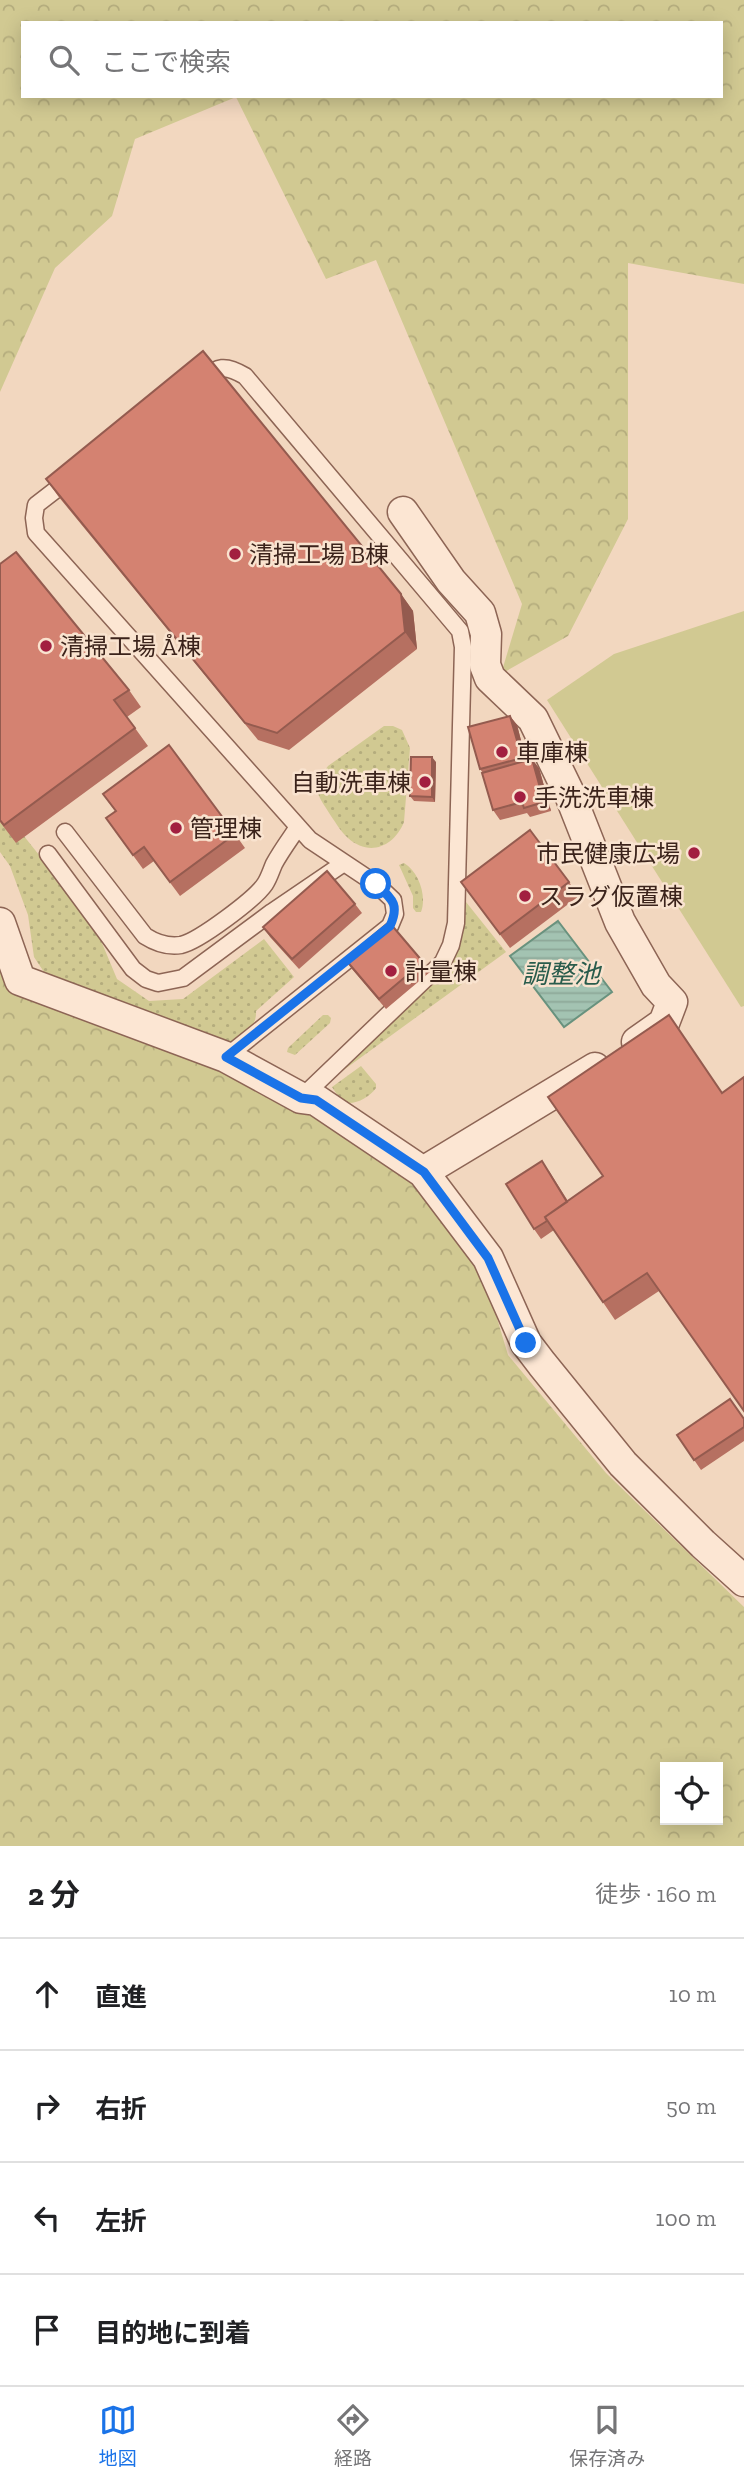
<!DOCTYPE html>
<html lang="ja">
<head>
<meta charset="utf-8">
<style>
  body { margin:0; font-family:"Zilla Slab","Noto Sans JP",serif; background:#f6f6f6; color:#202124 }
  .controls { position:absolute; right:21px; bottom:21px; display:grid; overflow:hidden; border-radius:0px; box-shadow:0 4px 18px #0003 }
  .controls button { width:63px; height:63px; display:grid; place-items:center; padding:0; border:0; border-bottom:2px solid #e0e0e0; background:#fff; color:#202124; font:35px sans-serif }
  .stop { position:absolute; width:21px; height:21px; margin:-16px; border:5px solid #1a73e8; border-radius:50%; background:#fff }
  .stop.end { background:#1a73e8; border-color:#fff; box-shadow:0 2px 7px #0008 }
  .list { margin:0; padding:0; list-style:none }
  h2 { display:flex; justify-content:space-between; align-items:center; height:91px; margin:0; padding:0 28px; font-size:30px }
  h2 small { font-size:23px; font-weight:400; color:#757577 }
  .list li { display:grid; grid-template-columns:46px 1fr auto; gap:21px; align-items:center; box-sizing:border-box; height:112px; padding:0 28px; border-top:2px solid #e0e0e0 }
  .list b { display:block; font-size:26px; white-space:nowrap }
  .list em { font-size:23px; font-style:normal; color:#757577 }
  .icon { flex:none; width:38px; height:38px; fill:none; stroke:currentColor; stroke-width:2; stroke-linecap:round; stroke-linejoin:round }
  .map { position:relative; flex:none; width:744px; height:1846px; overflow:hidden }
  .search { position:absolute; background:#fff; box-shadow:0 4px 18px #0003; left:21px; right:21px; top:21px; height:77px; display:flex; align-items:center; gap:18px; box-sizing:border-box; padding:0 24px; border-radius:0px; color:#757577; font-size:26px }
  .sheet { height:539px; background:#fff }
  nav { display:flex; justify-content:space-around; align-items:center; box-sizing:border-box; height:98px; border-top:2px solid #e0e0e0; background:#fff; font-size:19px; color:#757577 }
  nav a { display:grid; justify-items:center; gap:4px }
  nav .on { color:#1a73e8 }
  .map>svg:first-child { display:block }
</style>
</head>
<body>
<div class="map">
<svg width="744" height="1846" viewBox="0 0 744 1846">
  <defs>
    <pattern id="grass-dots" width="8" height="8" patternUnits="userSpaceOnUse" patternTransform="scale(1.75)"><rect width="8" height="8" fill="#d1c992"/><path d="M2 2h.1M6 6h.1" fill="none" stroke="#b4ac7d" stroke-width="1.8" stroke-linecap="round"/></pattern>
    <pattern id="forest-crowns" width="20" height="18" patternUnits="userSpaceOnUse" patternTransform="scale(1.75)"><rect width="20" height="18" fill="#d1c992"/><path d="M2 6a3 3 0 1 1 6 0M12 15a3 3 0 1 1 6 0" fill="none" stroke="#b4ac7d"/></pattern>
    <pattern id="water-rules" width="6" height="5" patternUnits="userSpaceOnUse" patternTransform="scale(1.75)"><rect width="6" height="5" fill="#a3c3b2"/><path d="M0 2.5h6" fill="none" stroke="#8da798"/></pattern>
  </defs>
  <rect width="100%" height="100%" fill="#f2d7bf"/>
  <!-- grass -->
  <path fill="url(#grass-dots)" d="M384,726H393L402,730L410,748L404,822C394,847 369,857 348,838C341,832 336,823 331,816C324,804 316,796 316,782L328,766Z
    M0,806L94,924L117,979L149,1001L183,999L264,939L294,977L256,1011C257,1026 245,1038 231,1042L61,983L46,975L34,957L28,915L10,866L0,852Z
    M404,863C419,872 427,896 421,912H416L413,908V896L399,865Z
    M466,902L506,952L323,1085L460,932Z
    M323,1015H328L331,1018L330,1023L295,1055L287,1052L288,1048Z
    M361,1066L376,1084V1088C369,1098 354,1106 342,1102L332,1087Z"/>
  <!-- forest -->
  <path fill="url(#forest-crowns)" fill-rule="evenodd" d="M0,0H744V284L628,263V519L568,636L501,674L522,604L376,260L326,279L236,97L135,139L112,216L55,268L0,392ZM23,23H721V96H23Z
    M0,960L213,1067L284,1099L413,1181L482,1268L508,1355L606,1473L744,1607V1846H0ZM665,1767H718V1820H665Z"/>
  <!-- pitch -->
  <path fill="#d1c992" d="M744,611V1006L741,1007L547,700L614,654Z"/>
  <!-- water -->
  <path fill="url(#water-rules)" stroke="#69927e" stroke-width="2" d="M558,921L612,992L564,1027L510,956Z"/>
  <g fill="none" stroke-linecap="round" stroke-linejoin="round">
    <defs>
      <path id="lane" d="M201,380C218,366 225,364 245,376L460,631L463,647L456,923L451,945L443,962L301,1098
        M71,478L36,505L34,518L36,533L310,840L376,884L393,900L395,914L390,926L226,1057
        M65,832L145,936C156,943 169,947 181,945C199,941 255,899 265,884C269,878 271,871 274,864C281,851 290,839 298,827
        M48,854L133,969L146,979L158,983L183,978L272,912L344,863"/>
      <path id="street" d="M403,512L451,581L480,613L486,634L485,665L490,678L533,719L570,795L620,922L656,985L672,1002L664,1023L637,1042
        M0,923L20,980L226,1057L301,1098L316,1100L423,1172L488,1258L526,1343L542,1364L623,1464L703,1544L744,1581
        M423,1172L595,1068"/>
    </defs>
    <!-- lane casing -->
    <use href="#lane" stroke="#8d6555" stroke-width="19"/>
    <!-- street casing -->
    <use href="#street" stroke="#8d6555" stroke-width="33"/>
    <!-- lane -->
    <use href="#lane" stroke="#fce6d3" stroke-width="16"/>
    <!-- street -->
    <use href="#street" stroke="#fce6d3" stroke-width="30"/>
  </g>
  <!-- wall -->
  <path fill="#b67061" d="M46,479L401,594L413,611L417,649L289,750L258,740L58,496Z
    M0,564L129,690L141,707L127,717L148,746L16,843L0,822Z
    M510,716L517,725L526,760L539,768L551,811L530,817L527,813L500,820L493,810L483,773L480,769Z
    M436,762L435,802L414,801L410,796Z
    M103,794L235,834L245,848L180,896L154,861L143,869L116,832L115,811Z
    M461,882H569L579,896L510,948Z
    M355,904L362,913L299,969L270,937L263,927Z
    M345,959L423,962L430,972L386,1009L352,969Z
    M669,1015L659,1291L615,1320L554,1230L541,1239L534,1229L549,1171L568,1201L603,1176Z
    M744,1419V1441L701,1470L677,1435Z"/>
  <!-- shaded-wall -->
  <path fill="#945b4f" d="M401,594L413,611L417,649L405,632Z
    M510,716L517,725L528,767L522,758Z
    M432,757L436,762L435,802L432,797Z
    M532,759L539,768L551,811L544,802Z"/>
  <!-- building -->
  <path fill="#d48271" stroke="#945b4f" stroke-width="2" d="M203,351L401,594L405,632L277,733L245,723L46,479Z
    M16,552L129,690L114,700L135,728L4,825L0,820V564Z
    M510,716L522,758L480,769L468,727Z
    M169,745L235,834L170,882L144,847L133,855L106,818L116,811L103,794Z
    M411,757H432V797L410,796Z
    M532,759L544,802L524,808L522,802L493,810L482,773Z
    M530,830L569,882L500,934L461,882Z
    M327,871L355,904L292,959L263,927Z
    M389,922L423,962L379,999L345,959Z
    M669,1015L722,1093L744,1077V1411L647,1273L603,1302L545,1217L603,1176L548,1097Z
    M542,1161L567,1202L545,1217L547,1221L534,1229L506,1184Z
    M730,1399L744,1419V1427L694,1460L677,1435Z"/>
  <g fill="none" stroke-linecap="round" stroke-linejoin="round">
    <!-- route -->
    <path stroke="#1a73e8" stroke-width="9" d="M376,884C392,899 400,904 390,926L226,1057L301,1098L316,1100L424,1172L488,1258L526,1343"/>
  </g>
  <!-- markers -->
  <g fill="#a21f40" stroke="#f9e3cf" stroke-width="2.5">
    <circle cx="235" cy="554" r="7"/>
    <circle cx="46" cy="646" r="7"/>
    <circle cx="502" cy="752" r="7"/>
    <circle cx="425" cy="782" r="7"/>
    <circle cx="520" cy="797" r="7"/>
    <circle cx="176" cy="828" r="7"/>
    <circle cx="694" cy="853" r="7"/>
    <circle cx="525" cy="896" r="7"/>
    <circle cx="391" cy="971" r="7"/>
  </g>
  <g text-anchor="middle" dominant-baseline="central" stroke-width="5" stroke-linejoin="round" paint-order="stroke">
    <!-- poi labels -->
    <g font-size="24" fill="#3b231b" stroke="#f9e3cf" text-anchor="start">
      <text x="249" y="554">清掃工場 B棟</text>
      <text x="60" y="646">清掃工場 Å棟</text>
      <text x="516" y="752">車庫棟</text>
      <text x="411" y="782" text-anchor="end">自動洗車棟</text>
      <text x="534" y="797">手洗洗車棟</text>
      <text x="190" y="828">管理棟</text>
      <text x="680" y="853" text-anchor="end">市民健康広場</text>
      <text x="539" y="896">スラグ仮置棟</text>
      <text x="405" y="971">計量棟</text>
    </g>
    <!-- water labels -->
    <g font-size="26" font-style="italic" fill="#295c4c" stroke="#f9e3cf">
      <text x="561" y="974">調整池</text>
    </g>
  </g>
</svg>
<div class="controls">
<button><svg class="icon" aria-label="locate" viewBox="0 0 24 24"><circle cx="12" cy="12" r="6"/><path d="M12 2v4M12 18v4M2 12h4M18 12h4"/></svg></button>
</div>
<div class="stop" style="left:376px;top:884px"></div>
<div class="stop end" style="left:526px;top:1343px"></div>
<div class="search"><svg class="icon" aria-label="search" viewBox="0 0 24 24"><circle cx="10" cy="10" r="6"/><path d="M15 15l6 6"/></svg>ここで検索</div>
</div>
<section class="sheet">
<h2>2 分<small>徒歩 · 160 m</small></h2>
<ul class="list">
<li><svg class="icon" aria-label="ahead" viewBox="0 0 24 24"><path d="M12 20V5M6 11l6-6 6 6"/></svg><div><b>直進</b></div><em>10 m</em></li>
<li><svg class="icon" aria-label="right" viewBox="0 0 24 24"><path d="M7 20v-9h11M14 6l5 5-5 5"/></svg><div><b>右折</b></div><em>50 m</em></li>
<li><svg class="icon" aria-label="left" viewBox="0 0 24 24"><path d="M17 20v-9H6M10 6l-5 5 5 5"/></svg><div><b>左折</b></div><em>100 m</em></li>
<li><svg class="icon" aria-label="arrive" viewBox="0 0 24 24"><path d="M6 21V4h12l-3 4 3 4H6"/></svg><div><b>目的地に到着</b></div></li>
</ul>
</section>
<nav>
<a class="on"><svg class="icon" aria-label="map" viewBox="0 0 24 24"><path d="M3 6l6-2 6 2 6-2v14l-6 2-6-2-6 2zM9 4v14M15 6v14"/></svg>地図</a>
<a><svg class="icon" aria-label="directions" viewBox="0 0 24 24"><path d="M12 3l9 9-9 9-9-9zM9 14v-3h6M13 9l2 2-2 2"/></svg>経路</a>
<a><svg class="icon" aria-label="saved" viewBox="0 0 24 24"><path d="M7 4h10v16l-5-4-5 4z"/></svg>保存済み</a>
</nav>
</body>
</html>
